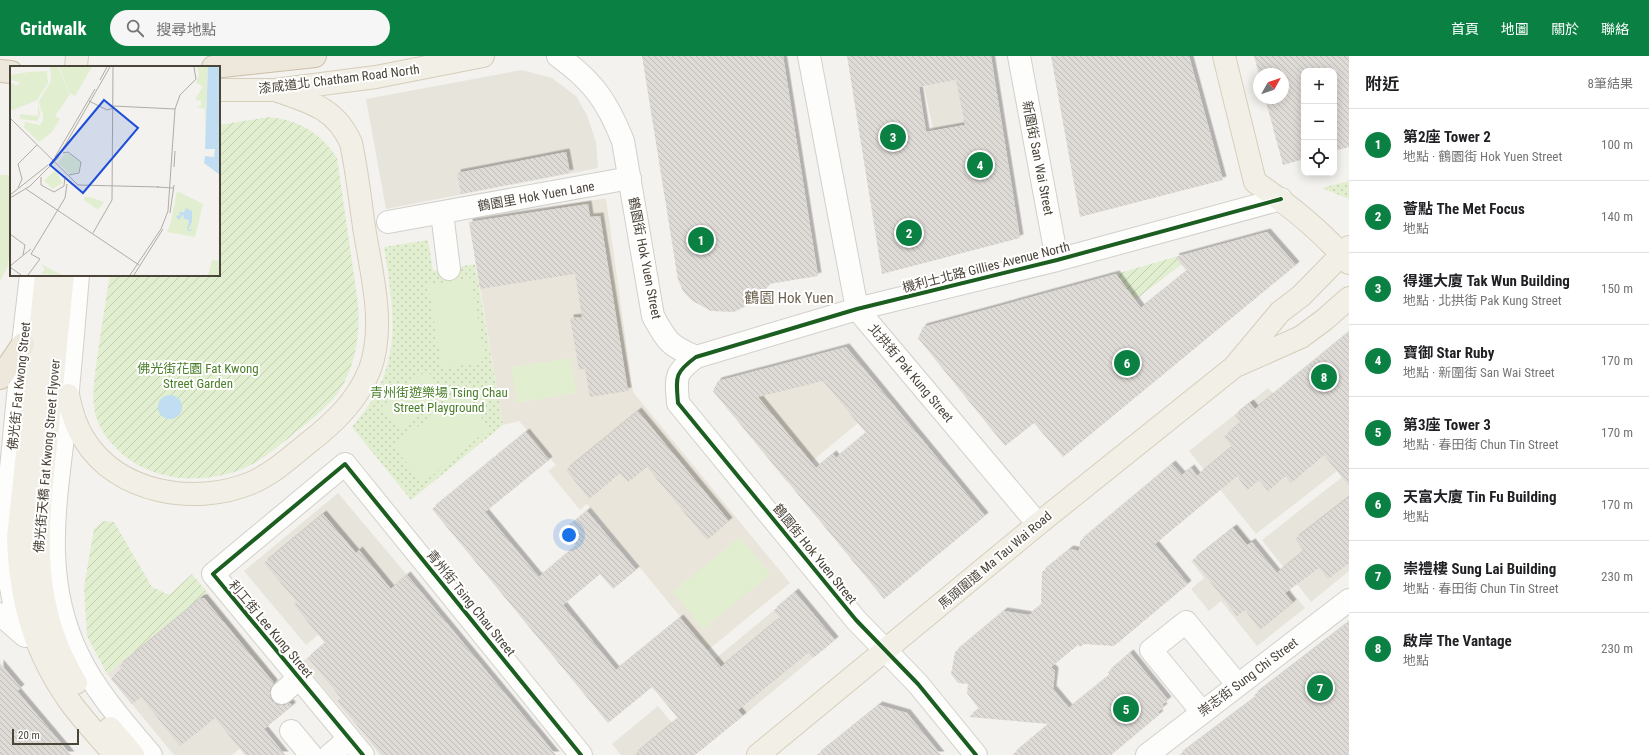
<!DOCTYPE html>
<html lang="zh-TW">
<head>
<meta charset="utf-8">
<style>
  body { margin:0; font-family:"Roboto Condensed","Noto Sans TC",sans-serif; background:#f6f6f6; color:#202124 }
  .controls { position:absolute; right:12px; top:12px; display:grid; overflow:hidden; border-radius:8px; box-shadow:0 2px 10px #0003 }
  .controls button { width:36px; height:36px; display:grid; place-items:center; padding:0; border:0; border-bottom:1px solid #e0e0e0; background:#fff; color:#202124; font:20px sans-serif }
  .compass { position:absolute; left:1253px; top:12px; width:36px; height:36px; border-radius:50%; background:#fff; box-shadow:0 2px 10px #0003; rotate:50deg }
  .scale { position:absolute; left:12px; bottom:10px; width:67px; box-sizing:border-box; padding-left:4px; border:2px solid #4b4439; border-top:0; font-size:11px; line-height:14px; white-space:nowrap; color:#4b4439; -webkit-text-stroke:3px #fff; paint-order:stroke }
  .you { position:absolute; left:569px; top:479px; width:14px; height:14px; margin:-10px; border:3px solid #fff; border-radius:50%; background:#1a73e8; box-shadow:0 0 0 6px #1a73e833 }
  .badge { display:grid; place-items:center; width:26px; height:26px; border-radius:50%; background:#0b8043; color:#fff; font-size:13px; font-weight:700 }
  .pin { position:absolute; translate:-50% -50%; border:2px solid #fff; box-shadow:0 1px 4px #0006 }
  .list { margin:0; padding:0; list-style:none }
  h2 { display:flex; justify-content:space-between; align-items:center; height:52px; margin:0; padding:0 16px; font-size:17px }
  h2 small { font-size:13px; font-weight:400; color:#757577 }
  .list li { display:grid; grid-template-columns:26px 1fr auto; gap:12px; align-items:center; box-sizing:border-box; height:72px; padding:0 16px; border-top:1px solid #e0e0e0 }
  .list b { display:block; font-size:15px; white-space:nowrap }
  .list p { margin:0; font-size:13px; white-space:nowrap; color:#757577 }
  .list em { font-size:13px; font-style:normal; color:#757577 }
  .icon { flex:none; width:22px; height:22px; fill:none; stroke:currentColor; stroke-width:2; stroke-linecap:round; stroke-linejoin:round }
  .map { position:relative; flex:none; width:1349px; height:699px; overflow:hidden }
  header { display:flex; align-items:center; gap:24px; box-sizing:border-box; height:56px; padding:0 20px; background:#0b8043; color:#fff }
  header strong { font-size:19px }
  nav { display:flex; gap:22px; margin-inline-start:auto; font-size:14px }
  .search { width:280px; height:36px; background:#f6f6f6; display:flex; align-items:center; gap:10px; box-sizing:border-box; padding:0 14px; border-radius:22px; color:#757577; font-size:15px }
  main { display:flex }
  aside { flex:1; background:#fff }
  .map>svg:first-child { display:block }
</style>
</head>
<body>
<header>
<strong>Gridwalk</strong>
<div class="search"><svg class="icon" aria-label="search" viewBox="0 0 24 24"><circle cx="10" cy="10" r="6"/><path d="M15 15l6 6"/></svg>搜尋地點</div>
<nav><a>首頁</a><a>地圖</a><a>關於</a><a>聯絡</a></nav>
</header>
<main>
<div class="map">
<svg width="1349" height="699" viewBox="0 0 1349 699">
  <defs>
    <pattern id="grass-dots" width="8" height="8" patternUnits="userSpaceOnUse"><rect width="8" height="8" fill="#e1eecf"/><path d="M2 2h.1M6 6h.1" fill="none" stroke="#c3cdb2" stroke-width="1.8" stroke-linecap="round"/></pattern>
    <pattern id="garden-furrows" width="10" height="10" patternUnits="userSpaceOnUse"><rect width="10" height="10" fill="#e1eecf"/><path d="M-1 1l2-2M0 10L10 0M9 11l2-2" fill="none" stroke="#c3cdb2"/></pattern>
    <pattern id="building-back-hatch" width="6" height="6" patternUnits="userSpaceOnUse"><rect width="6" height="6" fill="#dedbd6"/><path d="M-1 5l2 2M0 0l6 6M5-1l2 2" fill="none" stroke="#c0bdb8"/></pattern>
    <filter id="shadow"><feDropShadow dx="3.5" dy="-3.5" stdDeviation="0" flood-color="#0004"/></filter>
  </defs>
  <rect width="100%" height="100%" fill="#f4f2ee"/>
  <!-- residential -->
  <path fill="#e7e4dc" d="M522,14L552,22L576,40L587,59L596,86L598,112L386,153L366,43Z
    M994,17L1001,62L933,74L924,30Z
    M1349,276V515L1311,546L1262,484L1342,421L1337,415L1256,478L1189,395L1268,332L1274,338Z
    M338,437L407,519L390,533L457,699H380L302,606L348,568L341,560L306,589L244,515Z
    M1238,468L1305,552L1257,590L1221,545L1209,555L1191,533L1204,522L1191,505Z
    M207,536L297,646L232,699H174L107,618Z
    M773,555L813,602L743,660L704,612Z
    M658,650L697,697L695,699H621L612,688Z"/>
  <!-- education -->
  <path fill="#eae5da" d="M606,142L633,336L790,527L708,594L587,448L580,454L548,415L556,409L519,365L503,369L469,166Z
    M846,291L888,342L787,426L713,335L718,325Z"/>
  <!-- grass -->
  <path fill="url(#grass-dots)" d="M1349,125V143L1322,132Z
    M428,184L433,215L475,208L503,369L411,444L352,371C404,311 395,264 384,191Z"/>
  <!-- garden -->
  <path fill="url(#garden-furrows)" d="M269,61C299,64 321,77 337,102L358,247C360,277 357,302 343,329C332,348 313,362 296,376C281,388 265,402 247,411C207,429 155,427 121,397C108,385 96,369 94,351C92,335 95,319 97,303C101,275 105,247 110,219H219V69Z
    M1175,201L1182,208L1135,244L1116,218Z
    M103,465L114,466L152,531L169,539L192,518L207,536L107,618L87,580L84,531L94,473Z"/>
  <!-- pitch -->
  <path fill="#e1eecf" d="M0,119H11V174L8,210L0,225Z
    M471,222L485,305L442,313L428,229Z
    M571,302L576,337L517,347L511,311Z
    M427,314L445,338L400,375L381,351Z
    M461,336L490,372L423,427L393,390Z
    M740,481L770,518L703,573L673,536Z"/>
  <!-- water -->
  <path fill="#c0ddf1" d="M158 351a12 12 0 1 1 24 0a12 12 0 1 1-24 0Z"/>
  <!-- building -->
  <path fill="url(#building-back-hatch)" fill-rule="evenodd" filter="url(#shadow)" d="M642,0H783L818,220L769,228L754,246L734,256L711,255L691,244L683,235L678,224Z
    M847,0H991L1020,182L882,218ZM956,24L965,69L926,76L919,31Z
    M1051,0H1189L1223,124L1080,161Z
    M1254,0H1349V91L1334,95V15H1304V103L1283,109L1265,42H1283V18H1259Z
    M566,96L570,117L461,138L457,117Z
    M588,148L590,161L600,160L628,335L590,341L585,313L579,314L570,262L582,261L575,218L480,233L469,166Z
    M1267,176L1296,209L1063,401L1034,367L1005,390L918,282L923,271L1116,218L1141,252L1187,215L1175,201Z
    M1349,276V430L1324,399L1291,427L1285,420L1268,435L1259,424L1247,434L1237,420L1155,488L1188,528L1114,590L1084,588L1080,591L1078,589L1051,611L1055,615L1053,633L1069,652L1110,619L1108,616L1130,597L1168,644L1162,649L1164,651L1158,656L1160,658L1111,699H1012L1049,668L969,661L979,653L967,637L968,628L958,627L951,618L955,596L1004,555L1029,559L1041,549L1042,516L1070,493L1079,495L1080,485L1172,408L1182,419L1191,412L1197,420L1232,391L1224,381L1241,366L1235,359L1250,347L1255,353Z
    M846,291L985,460L884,543L713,335L718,325ZM823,325L866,377L836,402L833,398L816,412L758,341Z
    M638,355L729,465L707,484L647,411L628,426L620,417L589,443L566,414Z
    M526,376L549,404L485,456L539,521L576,490L563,475L587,455L636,514L613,533L600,518L563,549L616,614L680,562L721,611L780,562L773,555L795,536L835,584L813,602L808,597L738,654L743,660L695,699H634L678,662L652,631L608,667L432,453Z
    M1349,441V507L1328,523L1319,512L1285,537L1293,547L1260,574L1245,554L1237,560L1193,504L1233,472L1247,489L1252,486L1277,517L1304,495L1295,483Z
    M323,458L356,497L359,494L391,533L407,519L556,699H382L337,645L341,642L308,602L325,587L294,549L297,546L264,507Z
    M201,542H204L274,627L270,633V640L272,645L278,649H285L290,647L292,650L264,673L285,699H245L215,662L180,690L141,641L132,648L111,623L122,613L119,610Z
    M1349,566V699H1179L1256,641L1254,639Z
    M0,607L21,632L17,635L71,699H0Z
    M879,649L907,657L941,699H817Z"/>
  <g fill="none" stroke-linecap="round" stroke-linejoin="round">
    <defs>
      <path id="minor" d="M558,0C593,25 607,45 623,85L653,260C667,286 670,290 696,301
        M809,0L857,253L1038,468
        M1019,0L1057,204
        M442,157L449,213
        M388,166L630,122
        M78,219C74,267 70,316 65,364C56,445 40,521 78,599C96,636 124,667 151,699
        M0,558L25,580
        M25,579L14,547L7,511L5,475L23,288L31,219
        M282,637L299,622
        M1202,656L1151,594L1186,566L1237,628
        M291,675L311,699
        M330,699L349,683
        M363,699L213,518L345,408L581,699
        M976,699L918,628L856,564L678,347C676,321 674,317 696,301L857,253L1057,204L1281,143
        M1147,699L1349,544"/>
      <path id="major" d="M1224,0L1255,126C1291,150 1321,174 1349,207
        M76,11L77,0
        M219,34H275L376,21L483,0
        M46,219L18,482C20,545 35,599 73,650C86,667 101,683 115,699
        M63,219C58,269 53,320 48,370C38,463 25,544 76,627
        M1238,309L1301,281L1324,264L1349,242
        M68,339C71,354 75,369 84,383C117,438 196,450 251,427C272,418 290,402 308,387C334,367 358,344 370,313C386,268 371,216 364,171C360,143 357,115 351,87C335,51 309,46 275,34
        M110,672L133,699
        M758,699L1038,468L1234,311L1280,256L1301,240L1349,191"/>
      <path id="highway" d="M213,11L315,0
        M0,15L11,16
        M0,322L23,288"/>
    </defs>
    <!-- minor casing -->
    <use href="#minor" stroke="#d2d0cb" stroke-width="24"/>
    <!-- major casing -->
    <use href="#major" stroke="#d6cebb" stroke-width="24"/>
    <!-- highway casing -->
    <use href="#highway" stroke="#ccbfa9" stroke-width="24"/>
    <!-- minor -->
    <use href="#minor" stroke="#fdfdfc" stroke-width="22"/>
    <!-- major -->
    <use href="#major" stroke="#f2efe6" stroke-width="22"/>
    <!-- highway -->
    <use href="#highway" stroke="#ede8db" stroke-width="22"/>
    <defs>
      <path id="cycleway" d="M363,699L213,518L345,408L581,699
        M976,699L918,628L856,564L678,347C676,321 674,317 696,301L857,253L1057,204L1281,143"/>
    </defs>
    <!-- cycleway casing -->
    <use href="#cycleway" stroke="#fff" stroke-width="6"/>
    <!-- cycleway -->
    <use href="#cycleway" stroke="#1b5e20" stroke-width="4"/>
  </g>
  <g text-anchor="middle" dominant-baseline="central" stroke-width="4" stroke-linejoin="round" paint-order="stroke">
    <!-- street labels -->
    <g font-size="13" fill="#4b4439" stroke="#fff">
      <text transform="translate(339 23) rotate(-7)">漆咸道北 Chatham Road North</text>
      <text transform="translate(1038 102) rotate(79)">新圍街 San Wai Street</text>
      <text transform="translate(536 140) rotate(-10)">鶴園里 Hok Yuen Lane</text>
      <text transform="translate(645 202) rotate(79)">鶴園街 Hok Yuen Street</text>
      <text transform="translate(986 211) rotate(-14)">機利士北路 Gillies Avenue North</text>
      <text transform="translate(911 317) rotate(50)">北拱街 Pak Kung Street</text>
      <text transform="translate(19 330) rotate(-84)">佛光街 Fat Kwong Street</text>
      <text transform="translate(47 400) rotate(-85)">佛光街天橋 Fat Kwong Street Flyover</text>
      <text transform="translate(815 498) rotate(51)">鶴園街 Hok Yuen Street</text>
      <text transform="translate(995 504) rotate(-40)">馬頭圍道 Ma Tau Wai Road</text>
      <text transform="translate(471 547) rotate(51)">青州街 Tsing Chau Street</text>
      <text transform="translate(271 573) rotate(50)">利工街 Lee Kung Street</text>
      <text transform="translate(1248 621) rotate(-37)">崇志街 Sung Chi Street</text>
    </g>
    <!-- park labels -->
    <g font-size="13" fill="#4a7f2a" stroke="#fff">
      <text x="198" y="312">佛光街花園 Fat Kwong<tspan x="198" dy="15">Street Garden</tspan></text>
      <text x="439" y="336">青州街遊樂場 Tsing Chau<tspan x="439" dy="15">Street Playground</tspan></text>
    </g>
    <!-- quarter labels -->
    <g font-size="15" fill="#6e6250" stroke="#fff">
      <text x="789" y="242">鶴園 Hok Yuen</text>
    </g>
  </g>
  <!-- overview -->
  <g transform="translate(10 10)">
    <rect width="210" height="210" fill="#f4f2ee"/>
    <path d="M49,1H82L65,30L60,27ZM187,1H198L195,70V43L187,41L191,39V35L185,34L193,20L186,17L189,8ZM37,5L38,17L27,34L3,44L0,43V16L7,20L18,6ZM28,34L30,49L27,55L10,53V48L28,50ZM167,125L193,138L185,171L157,166L161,156Z" fill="#e1eecf"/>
    <path d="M40,1H48L60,28L45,50L50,53L42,66L29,76L14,61L15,56L30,59L33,54V41L32,49L29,35L41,15Z" fill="#e1eecf"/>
    <path d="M17,6L10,16L0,14V9ZM58,87L70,96L68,106L60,108L48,97L54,89ZM74,131H80L94,136L88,144L74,134ZM31,198L44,205L52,209L31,208L35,203Z" fill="#e1eecf"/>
    <path d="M24,7L36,14L25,32L13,25ZM0,17L13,31L4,40L0,36ZM46,103L52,117L43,123L34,115ZM202,194L210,195V209H198Z" fill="#e1eecf"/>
    <path d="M198,1H210V109L194,97L195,90L204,91L205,83H195ZM176,142L182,145V156L178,163L182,164L181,165L177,164L179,154L174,153L173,148L169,154L166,150L170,149L169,146H174Z" fill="#c0ddf1"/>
    <path fill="none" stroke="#b0aca6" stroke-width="1" d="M90,14L97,1M79,35L97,44L104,42M103,40L165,43M0,52L68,119L149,121M53,87L58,86L71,96L69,107L59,109M45,91L85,23M164,101L165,85M31,111V119L44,126L54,120L55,110M147,121L163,122M8,122L12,113L8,98L27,79M16,123L129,199M0,129L38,99M0,132L20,120L47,93L100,1M55,132L57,118M160,147L164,119M83,167L102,134L103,1M0,168L15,179L13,189M21,188L55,132M0,200L21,183M0,201L11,209M18,209L30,193L21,188M120,209L151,163L158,145L165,43L170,29L186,13L184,1M124,209L153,163"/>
    <path fill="#1d4ed8" fill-opacity="0.15" stroke="#1d4ed8" stroke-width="2" d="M94,34L128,62L73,127L40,99Z"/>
    <rect width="210" height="210" fill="none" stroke="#4b4439" stroke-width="2"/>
  </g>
</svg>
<div class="controls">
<button>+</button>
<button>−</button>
<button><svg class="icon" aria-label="locate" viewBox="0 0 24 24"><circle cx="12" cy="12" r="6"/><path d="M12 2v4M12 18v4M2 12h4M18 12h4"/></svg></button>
</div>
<svg class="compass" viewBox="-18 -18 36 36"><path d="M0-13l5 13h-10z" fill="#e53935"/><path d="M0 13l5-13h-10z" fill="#757577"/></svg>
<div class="scale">20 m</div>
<div class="you"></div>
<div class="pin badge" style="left:701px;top:184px">1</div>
<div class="pin badge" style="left:909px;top:177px">2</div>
<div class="pin badge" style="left:893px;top:81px">3</div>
<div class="pin badge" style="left:980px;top:109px">4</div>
<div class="pin badge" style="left:1126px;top:653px">5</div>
<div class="pin badge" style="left:1127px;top:307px">6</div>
<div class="pin badge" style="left:1320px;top:632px">7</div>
<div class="pin badge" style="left:1324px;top:321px">8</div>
</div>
<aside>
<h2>附近<small>8筆結果</small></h2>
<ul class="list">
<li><span class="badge">1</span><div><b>第2座 Tower 2</b><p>地點 · 鶴園街 Hok Yuen Street</p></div><em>100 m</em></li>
<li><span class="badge">2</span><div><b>薈點 The Met Focus</b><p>地點</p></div><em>140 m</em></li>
<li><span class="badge">3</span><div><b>得運大廈 Tak Wun Building</b><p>地點 · 北拱街 Pak Kung Street</p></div><em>150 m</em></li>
<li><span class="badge">4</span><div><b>寶御 Star Ruby</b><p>地點 · 新圍街 San Wai Street</p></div><em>170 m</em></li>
<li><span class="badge">5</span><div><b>第3座 Tower 3</b><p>地點 · 春田街 Chun Tin Street</p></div><em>170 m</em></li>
<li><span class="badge">6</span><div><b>天富大廈 Tin Fu Building</b><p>地點</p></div><em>170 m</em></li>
<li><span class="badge">7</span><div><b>崇禮樓 Sung Lai Building</b><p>地點 · 春田街 Chun Tin Street</p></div><em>230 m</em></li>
<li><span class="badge">8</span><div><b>啟岸 The Vantage</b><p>地點</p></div><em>230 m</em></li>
</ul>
</aside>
</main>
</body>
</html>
